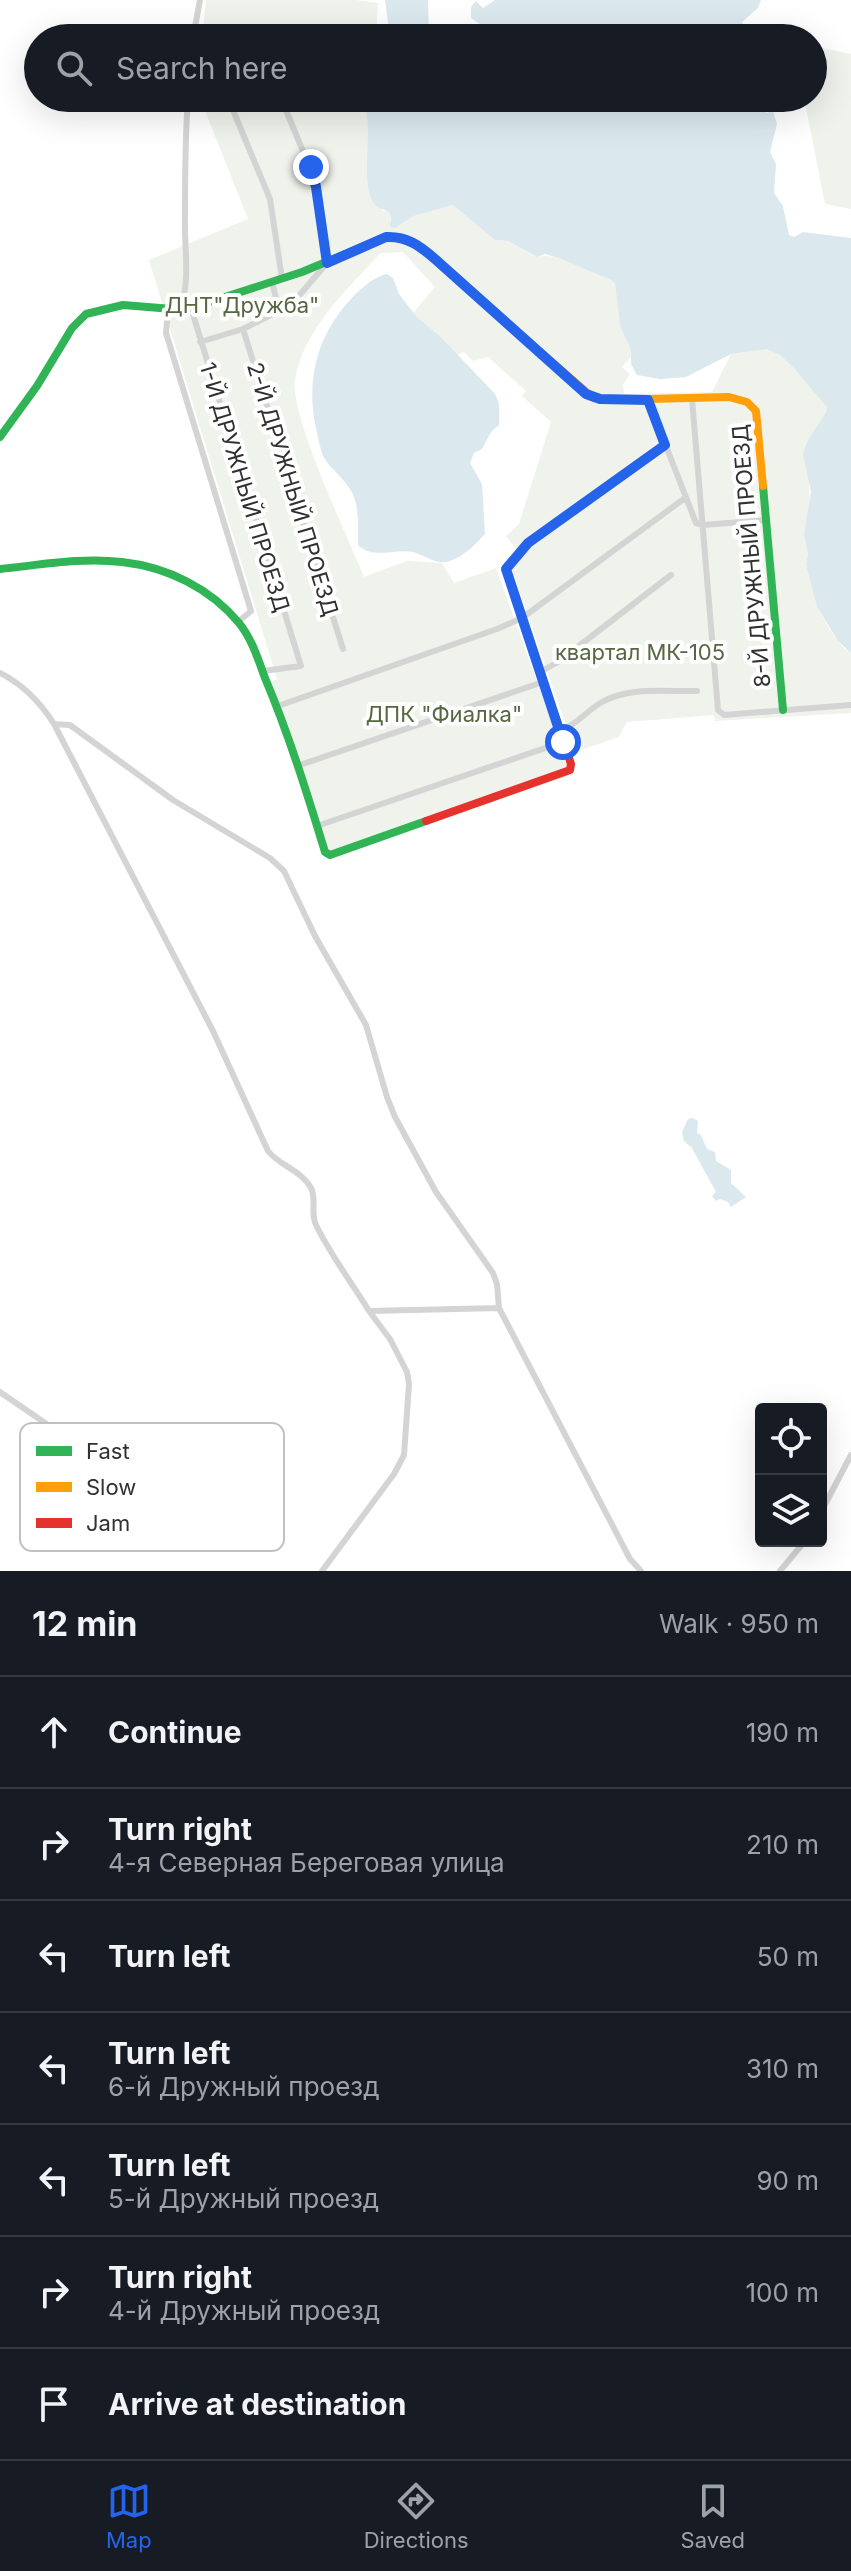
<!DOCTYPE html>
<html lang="en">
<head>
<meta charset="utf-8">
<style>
  body { margin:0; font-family:Inter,sans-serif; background:#242831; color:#f1f3f6 }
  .controls { position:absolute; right:24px; bottom:24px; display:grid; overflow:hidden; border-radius:8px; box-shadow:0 8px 32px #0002 }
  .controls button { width:72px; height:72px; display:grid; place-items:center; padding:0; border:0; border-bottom:2px solid #363941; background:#171b24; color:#f1f3f6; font:40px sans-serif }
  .stop { position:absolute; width:24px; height:24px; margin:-18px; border:6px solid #2563eb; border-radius:50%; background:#fff }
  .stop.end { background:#2563eb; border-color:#fff; box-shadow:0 2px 8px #0008 }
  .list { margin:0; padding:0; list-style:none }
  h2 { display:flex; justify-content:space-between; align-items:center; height:104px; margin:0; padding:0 32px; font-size:34px }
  h2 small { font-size:26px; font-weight:400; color:#9ea1a6 }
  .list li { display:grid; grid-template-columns:52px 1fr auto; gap:24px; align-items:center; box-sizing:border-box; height:112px; padding:0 32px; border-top:2px solid #363941 }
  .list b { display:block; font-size:30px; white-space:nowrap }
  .list p { margin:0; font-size:26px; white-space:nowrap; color:#9ea1a6 }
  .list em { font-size:26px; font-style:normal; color:#9ea1a6 }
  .icon { flex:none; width:44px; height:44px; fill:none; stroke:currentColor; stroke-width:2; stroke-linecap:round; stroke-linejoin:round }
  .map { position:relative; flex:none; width:851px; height:1571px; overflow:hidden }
  .search { position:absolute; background:#171b24; box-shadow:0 8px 32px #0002; left:24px; right:24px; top:24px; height:88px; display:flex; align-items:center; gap:20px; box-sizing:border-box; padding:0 28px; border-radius:44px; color:#9ea1a6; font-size:30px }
  .sheet { height:888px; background:#171b24 }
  nav { display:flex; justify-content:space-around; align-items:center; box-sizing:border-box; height:112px; border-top:2px solid #363941; background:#171b24; font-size:22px; color:#9ea1a6 }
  nav a { display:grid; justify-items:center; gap:4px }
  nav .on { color:#2563eb }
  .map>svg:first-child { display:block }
</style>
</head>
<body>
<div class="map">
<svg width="851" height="1571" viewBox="0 0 851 1571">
  <rect width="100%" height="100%" fill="#fff"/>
  <!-- green -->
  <path fill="#f0f3ec" d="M206,0H356L378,3L376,38H202Z
    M813,46L851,54V209L825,204L804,98H813Z
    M200,98H363L370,124L368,147L382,211H387L391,215L390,222L399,226L414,216L453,205L500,241H508L536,257C560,251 589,271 611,280L615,284L620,326L631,350V357L622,367L630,374L623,385L624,394L712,392L731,354C739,354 764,348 769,349C785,353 819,393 827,407L809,482L810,505L804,534L808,554L806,565L817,607L830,630L843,647L851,653V713L715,721L714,715L627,722L619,737L575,752L511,567L521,556L506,536L519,524L551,422L522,396L526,391L488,357L473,361L464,352L458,355L440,336L416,316L413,313L435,287L403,252L381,253C348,288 304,329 295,379C289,415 348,537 364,577L407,561L442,563L454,583L496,568L571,775L329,859L271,682L277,679L149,260L248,219Z"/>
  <!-- water -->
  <path fill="#dbe9ee" d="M385,0H428L429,38H390Z
    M495,0H761L758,8L742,22L745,30L735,38H459L481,25L471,18V7L476,1L483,8Z
    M363,98H761L766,113L773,111L777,124L770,152L776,164L774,193L783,206L789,235L794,237L803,232L851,238V653L838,641L817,607L806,565L808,554L804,534L811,492L803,454L807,442L826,412L827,407L791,365L780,355L767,349L731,354L686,377L660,379L637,375L631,364V350L620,326L615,284L611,280L559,258L545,254L537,257L508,241L495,240L453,205L414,216L395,228L390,227C390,222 392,218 390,214C386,206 373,215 368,187C364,157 373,128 363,98Z
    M387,274L393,278L399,294L416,316L440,336L495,394L499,403V425L491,432L482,449L474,453L470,463L482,484L485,534C476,544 463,557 450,561C437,566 425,555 413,552C395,548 373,560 358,545C358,530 359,511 354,497C349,482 332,471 324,458C320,449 318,438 316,428C307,387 314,346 340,312C351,298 370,277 387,274Z
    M693,1118L698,1121L697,1133L701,1135L707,1149L715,1152L716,1161L731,1170V1183L746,1197L731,1207L728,1202L720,1199L716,1201L712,1196L716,1192L692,1148L684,1141L682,1132L688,1119Z"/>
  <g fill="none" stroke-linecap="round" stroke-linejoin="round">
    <!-- street -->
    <path stroke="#d4d4d4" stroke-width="6" d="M193,38L200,0
      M228,98L270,199L282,279
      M272,282L279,310
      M191,308L301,666L263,671
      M168,310L166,333L251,611L238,622
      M180,310C191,279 184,250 185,217C185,178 185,137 188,98
      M243,329L343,649
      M200,342L243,329L291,305L327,263L314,178L281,98
      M692,399L718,710L724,715L851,705
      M648,400L696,523L703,525L767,520
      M540,672L558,662L671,575
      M0,673C24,685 40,702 54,724L213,1031L268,1151C280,1166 301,1170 311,1188C317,1199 310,1213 316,1225C330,1254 352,1283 369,1311L499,1308
      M278,706L497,629L522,618L685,498
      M54,724L70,725L173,800L270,858L284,871L315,936L366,1025L387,1097L395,1117L436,1192L493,1273L497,1284L499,1308L630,1559L641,1571
      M560,731C579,723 586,711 602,702C630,686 667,692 697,691
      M297,766L543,682
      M317,826L563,742
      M0,1392L80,1447H88
      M821,1512L851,1455
      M322,1571L394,1474L404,1455L409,1384L407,1372L390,1339L369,1311
      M780,1571L805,1541"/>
    <!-- fast -->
    <path stroke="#30b455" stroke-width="8" d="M0,437L37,386L72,328L86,314L123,305L185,310L302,272L386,237L403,238L422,248L498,315
      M763,486L783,710
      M0,569C40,565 82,557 122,562C167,567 210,588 239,623C252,639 258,659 265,678C289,735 307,793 325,852L330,855L426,821"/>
    <!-- slow -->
    <path stroke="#ff9f0a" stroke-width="8" d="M498,315L592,397L607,400L729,397L747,402L756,411L763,486"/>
    <!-- jam -->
    <path stroke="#e5322d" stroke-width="8" d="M426,821L570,770L571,764L506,569L528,543L665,445"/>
  </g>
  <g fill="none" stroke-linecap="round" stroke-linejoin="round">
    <!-- route -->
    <path stroke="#2563eb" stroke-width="10" d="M311,167L316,187L327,263L386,237C407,236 420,246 435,259L586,394L600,399L648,400L665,445L528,543L506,569L563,742"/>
  </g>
  <g text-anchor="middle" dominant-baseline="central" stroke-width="8" stroke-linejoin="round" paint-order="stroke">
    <!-- park labels -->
    <g font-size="22" fill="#566842" stroke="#fff">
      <text x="242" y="305">ДНТ"Дружба"</text>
      <text x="640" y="652">квартал МК-105</text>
      <text x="444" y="714">ДПК "Фиалка"</text>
    </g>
    <!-- street labels -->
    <g font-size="22" fill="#303030" stroke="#fff">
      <text transform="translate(245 487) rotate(73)">1-Й ДРУЖНЫЙ ПРОЕЗД</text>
      <text transform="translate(293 489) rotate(73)">2-Й ДРУЖНЫЙ ПРОЕЗД</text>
      <text transform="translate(751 556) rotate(-95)">8-Й ДРУЖНЫЙ ПРОЕЗД</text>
    </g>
  </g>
  <!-- legend -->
  <rect x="20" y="1423" width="264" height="128" rx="12" fill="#fff" stroke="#c1c1c1" stroke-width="2"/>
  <rect x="36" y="1446" width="36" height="10" fill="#30b455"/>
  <rect x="36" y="1482" width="36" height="10" fill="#ff9f0a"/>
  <rect x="36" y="1518" width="36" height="10" fill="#e5322d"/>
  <g font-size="22" fill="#303030">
    <text x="86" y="1459">Fast</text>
    <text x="86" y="1495">Slow</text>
    <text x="86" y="1531">Jam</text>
  </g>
</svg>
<div class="controls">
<button><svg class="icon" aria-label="locate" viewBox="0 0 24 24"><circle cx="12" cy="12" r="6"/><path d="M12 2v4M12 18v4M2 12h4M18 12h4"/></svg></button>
<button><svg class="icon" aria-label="layers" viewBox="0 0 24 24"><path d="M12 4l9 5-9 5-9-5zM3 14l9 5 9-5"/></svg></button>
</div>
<div class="stop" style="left:563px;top:742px"></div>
<div class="stop end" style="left:311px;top:167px"></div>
<div class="search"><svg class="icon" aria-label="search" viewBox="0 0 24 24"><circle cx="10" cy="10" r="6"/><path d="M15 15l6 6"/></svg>Search here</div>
</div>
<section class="sheet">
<h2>12 min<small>Walk · 950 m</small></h2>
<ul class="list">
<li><svg class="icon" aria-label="ahead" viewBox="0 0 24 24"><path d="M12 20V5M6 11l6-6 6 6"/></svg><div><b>Continue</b></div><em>190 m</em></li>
<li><svg class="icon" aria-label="right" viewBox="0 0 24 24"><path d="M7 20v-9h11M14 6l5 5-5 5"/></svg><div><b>Turn right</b><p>4-я Северная Береговая улица</p></div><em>210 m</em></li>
<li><svg class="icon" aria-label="left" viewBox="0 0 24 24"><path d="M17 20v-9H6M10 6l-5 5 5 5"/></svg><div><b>Turn left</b></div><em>50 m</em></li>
<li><svg class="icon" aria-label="left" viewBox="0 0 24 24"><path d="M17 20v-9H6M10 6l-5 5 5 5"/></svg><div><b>Turn left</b><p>6-й Дружный проезд</p></div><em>310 m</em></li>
<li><svg class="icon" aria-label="left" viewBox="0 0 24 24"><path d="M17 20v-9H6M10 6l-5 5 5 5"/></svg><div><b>Turn left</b><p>5-й Дружный проезд</p></div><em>90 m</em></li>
<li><svg class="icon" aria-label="right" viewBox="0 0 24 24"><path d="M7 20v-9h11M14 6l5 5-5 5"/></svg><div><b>Turn right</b><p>4-й Дружный проезд</p></div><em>100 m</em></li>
<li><svg class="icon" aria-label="arrive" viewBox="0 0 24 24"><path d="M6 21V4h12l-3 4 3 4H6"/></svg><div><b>Arrive at destination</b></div></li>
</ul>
</section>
<nav>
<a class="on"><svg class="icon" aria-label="map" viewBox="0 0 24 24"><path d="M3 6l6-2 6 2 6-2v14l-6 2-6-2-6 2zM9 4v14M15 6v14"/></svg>Map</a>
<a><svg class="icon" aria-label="directions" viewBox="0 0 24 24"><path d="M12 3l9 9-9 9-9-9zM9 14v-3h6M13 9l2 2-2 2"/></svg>Directions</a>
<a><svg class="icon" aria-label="saved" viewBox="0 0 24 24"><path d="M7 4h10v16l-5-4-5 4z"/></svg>Saved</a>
</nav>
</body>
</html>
